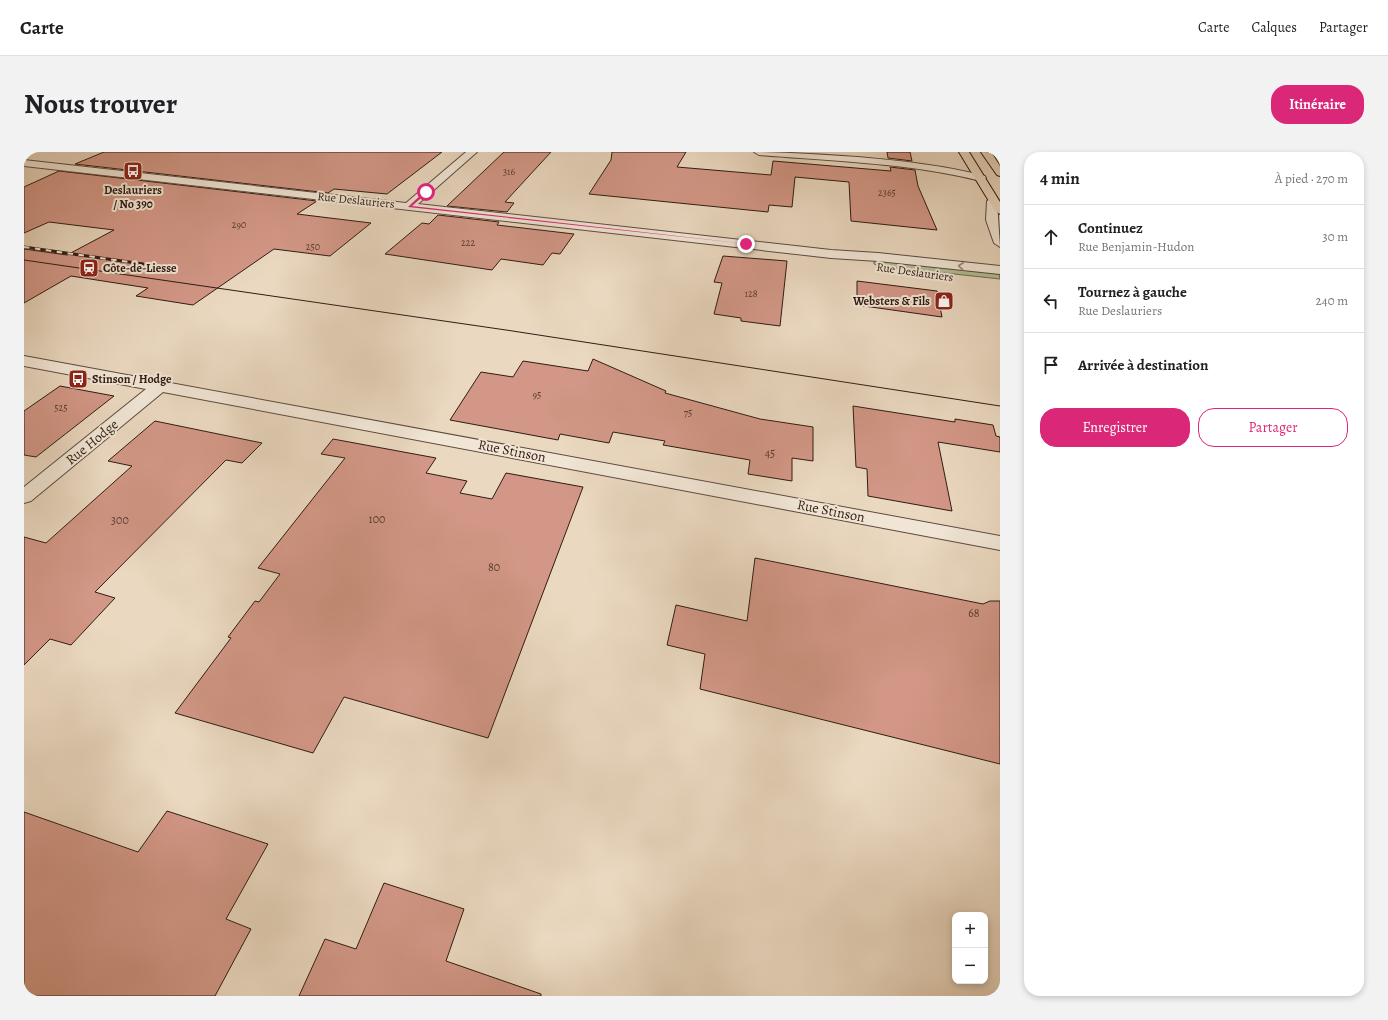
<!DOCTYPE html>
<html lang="fr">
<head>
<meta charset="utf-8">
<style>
  body { margin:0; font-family:Alegreya,serif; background:#f2f2f2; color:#202124 }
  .controls { position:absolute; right:12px; bottom:12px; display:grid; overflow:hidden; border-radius:8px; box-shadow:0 2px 6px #0003 }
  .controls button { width:36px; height:36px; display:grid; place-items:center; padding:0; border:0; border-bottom:1px solid #e0e0e0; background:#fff; color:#202124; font:20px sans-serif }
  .stop { position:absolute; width:12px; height:12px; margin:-9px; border:3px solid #db2777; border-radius:50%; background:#fff }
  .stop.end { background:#db2777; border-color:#fff; box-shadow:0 1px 4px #0008 }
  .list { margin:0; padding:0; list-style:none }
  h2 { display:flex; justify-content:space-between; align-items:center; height:52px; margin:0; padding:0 16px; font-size:17px }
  h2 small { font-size:13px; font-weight:400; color:#757577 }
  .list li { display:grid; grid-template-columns:26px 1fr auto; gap:12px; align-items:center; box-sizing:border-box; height:64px; padding:0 16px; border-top:1px solid #e0e0e0 }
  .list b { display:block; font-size:15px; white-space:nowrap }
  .list p { margin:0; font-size:13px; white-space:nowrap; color:#757577 }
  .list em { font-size:13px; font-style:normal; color:#757577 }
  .actions { display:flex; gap:8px; padding:12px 16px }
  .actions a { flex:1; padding:9px 0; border:1px solid #db2777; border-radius:16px; text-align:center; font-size:14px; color:#db2777 }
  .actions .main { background:#db2777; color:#fff }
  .icon { flex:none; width:22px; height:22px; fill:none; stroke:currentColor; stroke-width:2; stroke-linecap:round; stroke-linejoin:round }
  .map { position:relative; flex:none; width:976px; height:844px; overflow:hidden; border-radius:16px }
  header { display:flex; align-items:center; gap:24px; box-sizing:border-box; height:56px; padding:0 20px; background:#fff; border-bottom:1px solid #e0e0e0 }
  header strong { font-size:19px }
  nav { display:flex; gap:22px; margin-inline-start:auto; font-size:14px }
  .intro { display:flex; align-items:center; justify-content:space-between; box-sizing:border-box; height:96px; padding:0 24px }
  h1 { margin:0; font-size:28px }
  .button { padding:10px 18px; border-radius:16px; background:#db2777; color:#fff; font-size:14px; font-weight:700 }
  main { display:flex; gap:24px; padding:0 24px }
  aside { flex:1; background:#fff; border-radius:16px; box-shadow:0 2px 6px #0003 }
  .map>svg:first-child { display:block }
</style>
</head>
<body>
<header>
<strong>Carte</strong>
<nav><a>Carte</a><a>Calques</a><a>Partager</a></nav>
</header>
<div class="intro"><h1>Nous trouver</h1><a class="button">Itinéraire</a></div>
<main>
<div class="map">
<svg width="976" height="844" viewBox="0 0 976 844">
  <rect width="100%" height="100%" fill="#ead8c0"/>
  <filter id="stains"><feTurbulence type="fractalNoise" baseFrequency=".005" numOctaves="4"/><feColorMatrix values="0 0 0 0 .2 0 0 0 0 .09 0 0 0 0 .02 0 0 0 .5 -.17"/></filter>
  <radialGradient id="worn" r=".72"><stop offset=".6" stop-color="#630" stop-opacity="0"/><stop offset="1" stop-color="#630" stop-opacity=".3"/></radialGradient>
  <!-- green -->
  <path fill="#b1c096" stroke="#706e55" d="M850,108L975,122L976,127L857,114L850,112Z"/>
  <!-- building -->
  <path fill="#d29786" stroke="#301c14" d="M80,0H418L363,42L310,37L304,41L51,12Z
    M480,0H527L481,50L490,51L483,60L423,54Z
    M588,0H662L653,15L747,23L749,9L867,19L866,15L891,18L894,34L913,78L827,69L825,30L771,25L768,55L745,53L744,60L565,42L587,8Z
    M863,0H886L888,9L864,6Z
    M35,19L293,49L273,62L347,71L306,104L250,97L169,153L112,144L124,136L47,124L0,151V97L43,103L90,78L25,70L0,81V35Z
    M414,63L475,70L473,73L550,82L536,102L528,101L519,113L477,107L468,118L361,102L398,71L405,72Z
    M699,104L763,109L756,174L717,169V166L690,162L698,131L690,130Z
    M833,129L913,139L918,165L833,153Z
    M569,207L642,239L641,241L736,267L789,275V309L768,306V329L724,322L726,308L639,293L641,289L589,280L585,291L536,282L534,288L426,268L457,220L489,225L499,209L564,219Z
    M36,234L90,244L12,305L0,303V259Z
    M829,254L931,270V267L969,273L972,284L976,285V300L914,290L928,359L844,344L843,317L832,315Z
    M131,269L238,291L218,311L202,308L71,440L91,446L47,493L26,487L0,513V385L22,391L108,314L84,309Z
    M309,287L412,306L402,321L443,329L436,341L468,347L482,321L559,335L464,586L320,545L289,601L151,561L207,486L204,485L231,449L235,450L256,422L234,416L321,306L297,302Z
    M731,406L959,452L966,449H976V612L676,537L681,502L643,493L652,453L723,469Z
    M143,659L244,692L202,767L227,777L191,844H0V660L114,700Z
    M360,731L440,757L422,809L517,842V844H275L301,787L332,797Z"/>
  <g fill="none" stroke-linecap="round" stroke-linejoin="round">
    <defs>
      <path id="minor" d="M442,0H453L394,52L807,98L854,101L976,114V122L854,109L807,106L0,14V8L382,51Z
        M730,0C765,0 799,3 834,5C877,9 919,13 961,24L962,26L957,29C885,11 809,9 735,3Z
        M968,46L973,49L976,95L970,91L962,68L963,49Z
        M0,204L976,384V398L139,240L7,349L0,351V335L122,237L0,214Z"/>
      <path id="major" d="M935,0H945L976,50V62L971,59Z"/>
      <path id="highway" d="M957,0H967L976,14V24L973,23Z"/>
    </defs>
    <!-- minor casing -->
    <use href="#minor" stroke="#5e4b3f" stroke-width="2"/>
    <!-- major casing -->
    <use href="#major" stroke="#301c14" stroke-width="2"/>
    <!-- highway casing -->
    <use href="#highway" stroke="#301c14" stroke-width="2"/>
    <!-- minor -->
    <use href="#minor" fill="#f1e6d6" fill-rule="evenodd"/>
    <!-- major -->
    <use href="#major" fill="#ead8c0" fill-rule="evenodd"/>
    <!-- highway -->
    <use href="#highway" fill="#ead8c0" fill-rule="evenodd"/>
    <!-- tram -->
    <path stroke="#301c14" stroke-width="1" d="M0,108L482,178L976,254"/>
    <defs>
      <path id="rail" d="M0,95L119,112"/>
    </defs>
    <!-- rail casing -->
    <use href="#rail" stroke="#301c14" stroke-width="3"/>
    <!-- rail -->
    <use href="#rail" stroke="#f1e6d6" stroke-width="2" stroke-dasharray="5.5" stroke-linecap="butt"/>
  </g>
  <!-- one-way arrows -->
  <defs><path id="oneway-chevron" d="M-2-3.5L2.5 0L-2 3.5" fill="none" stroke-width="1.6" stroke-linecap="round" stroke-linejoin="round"/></defs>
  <use stroke="#9a8b7f" href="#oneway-chevron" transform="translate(937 114) rotate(-174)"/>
  <!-- route -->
  <path fill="#db2777" d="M401,39L404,40L388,54L724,92L384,55Z"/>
  <!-- icons -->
  <defs>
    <symbol id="bus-square" viewBox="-11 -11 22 22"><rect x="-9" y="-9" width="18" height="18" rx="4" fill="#8f2418" stroke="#f1e6d6"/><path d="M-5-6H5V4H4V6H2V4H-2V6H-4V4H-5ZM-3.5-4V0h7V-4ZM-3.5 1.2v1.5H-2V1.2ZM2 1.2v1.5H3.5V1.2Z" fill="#fff"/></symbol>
    <symbol id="station-square" viewBox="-11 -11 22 22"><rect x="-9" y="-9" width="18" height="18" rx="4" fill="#8f2418" stroke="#f1e6d6"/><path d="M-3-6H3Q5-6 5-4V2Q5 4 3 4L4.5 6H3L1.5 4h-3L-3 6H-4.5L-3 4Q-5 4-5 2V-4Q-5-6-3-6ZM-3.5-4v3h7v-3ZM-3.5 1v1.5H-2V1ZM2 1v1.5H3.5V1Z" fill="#fff"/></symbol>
    <symbol id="shop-square" viewBox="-11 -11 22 22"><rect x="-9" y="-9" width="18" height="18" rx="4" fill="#8f2418" stroke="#f1e6d6"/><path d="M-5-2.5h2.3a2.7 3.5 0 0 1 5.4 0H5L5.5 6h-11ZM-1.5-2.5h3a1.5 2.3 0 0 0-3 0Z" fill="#fff"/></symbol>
  </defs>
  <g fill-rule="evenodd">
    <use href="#bus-square" x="98" y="8" width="22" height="22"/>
    <use href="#station-square" x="54" y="105" width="22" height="22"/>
    <use href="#shop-square" x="909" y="138" width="22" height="22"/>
    <use href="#bus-square" x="43" y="216" width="22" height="22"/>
  </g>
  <g text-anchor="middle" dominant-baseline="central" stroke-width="4" stroke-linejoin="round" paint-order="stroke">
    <!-- far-number labels -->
    <g font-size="10" fill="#583b30">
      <text x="485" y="19">316</text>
      <text x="863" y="40">2365</text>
      <text x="215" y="72">290</text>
      <text x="444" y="90">222</text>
      <text x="289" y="94">250</text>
      <text x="727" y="141">128</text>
      <text x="513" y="242">95</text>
      <text x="37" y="255">525</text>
      <text x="664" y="260">75</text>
    </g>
    <!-- far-poi labels -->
    <g font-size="12" font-weight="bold" fill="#301c14" stroke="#f1e6d6" text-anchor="start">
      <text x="109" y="38" text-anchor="middle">Deslauriers<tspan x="109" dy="14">/ No 390</tspan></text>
      <text x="79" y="116">Côte-de-Liesse</text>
      <text x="906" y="149" text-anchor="end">Websters &amp; Fils</text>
      <text x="68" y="227">Stinson / Hodge</text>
    </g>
    <!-- far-street labels -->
    <g font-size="12" fill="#301c14" stroke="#f1e6d6">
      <text transform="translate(332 48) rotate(6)">Rue Deslauriers</text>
      <text transform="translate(891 120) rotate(8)">Rue Deslauriers</text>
    </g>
    <!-- number labels -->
    <g font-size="12" fill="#583b30">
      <text x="746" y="301">45</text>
      <text x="353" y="367">100</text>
      <text x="96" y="368">300</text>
      <text x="470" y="415">80</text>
      <text x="950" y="461">68</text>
    </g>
    <!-- street labels -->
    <g font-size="14" fill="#301c14" stroke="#f1e6d6">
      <text transform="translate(68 290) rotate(-39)">Rue Hodge</text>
      <text transform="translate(488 299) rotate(11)">Rue Stinson</text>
      <text transform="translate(807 359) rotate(11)">Rue Stinson</text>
    </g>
  </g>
  <rect width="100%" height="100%" filter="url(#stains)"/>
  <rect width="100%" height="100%" fill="url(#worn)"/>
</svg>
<div class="controls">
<button>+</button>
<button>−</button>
</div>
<div class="stop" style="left:402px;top:40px"></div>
<div class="stop end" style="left:722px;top:92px"></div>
</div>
<aside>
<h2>4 min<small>À pied · 270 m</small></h2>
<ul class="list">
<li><svg class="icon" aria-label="ahead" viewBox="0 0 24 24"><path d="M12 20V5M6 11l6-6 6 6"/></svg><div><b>Continuez</b><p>Rue Benjamin-Hudon</p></div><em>30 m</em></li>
<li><svg class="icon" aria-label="left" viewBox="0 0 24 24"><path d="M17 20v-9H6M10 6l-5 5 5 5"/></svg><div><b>Tournez à gauche</b><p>Rue Deslauriers</p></div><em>240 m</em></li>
<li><svg class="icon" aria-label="arrive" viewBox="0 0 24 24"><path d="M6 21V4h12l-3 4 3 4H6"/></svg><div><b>Arrivée à destination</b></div></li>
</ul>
<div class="actions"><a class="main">Enregistrer</a><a>Partager</a></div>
</aside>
</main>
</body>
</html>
